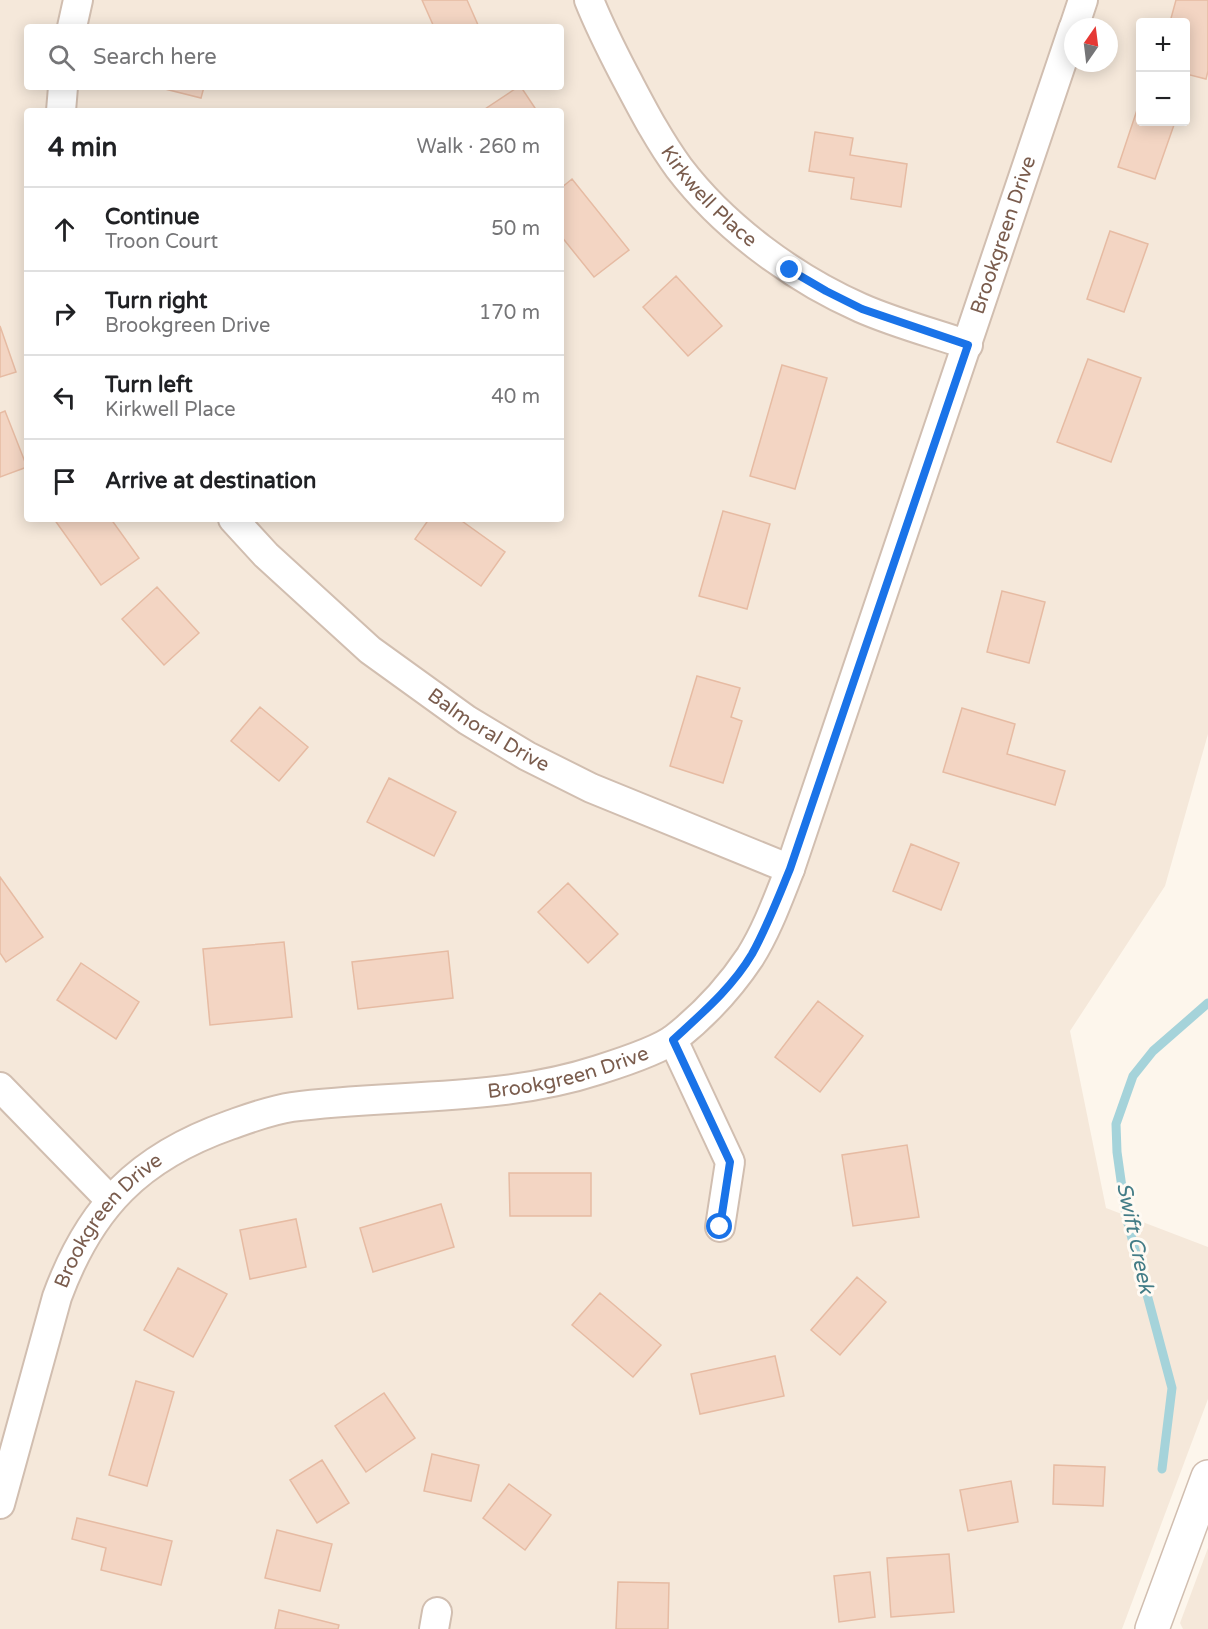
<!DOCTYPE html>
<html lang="en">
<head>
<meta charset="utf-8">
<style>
  body { margin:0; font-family:"Varela Round",sans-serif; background:#f2f2f2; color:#202124 }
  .controls { position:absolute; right:18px; top:18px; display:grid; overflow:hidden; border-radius:6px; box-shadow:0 3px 15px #0003 }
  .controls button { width:54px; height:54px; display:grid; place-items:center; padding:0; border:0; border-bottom:2px solid #e0e0e0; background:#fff; color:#202124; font:30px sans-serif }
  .compass { position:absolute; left:1064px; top:18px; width:54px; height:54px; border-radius:50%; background:#fff; box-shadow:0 3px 15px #0003; rotate:14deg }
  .stop { position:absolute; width:18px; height:18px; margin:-14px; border:4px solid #1a73e8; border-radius:50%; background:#fff }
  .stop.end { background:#1a73e8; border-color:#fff; box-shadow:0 2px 6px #0008 }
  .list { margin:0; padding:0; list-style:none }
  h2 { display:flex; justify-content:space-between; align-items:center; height:78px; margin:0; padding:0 24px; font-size:26px }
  h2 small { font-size:20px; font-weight:400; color:#757577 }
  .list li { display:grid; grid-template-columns:39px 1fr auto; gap:18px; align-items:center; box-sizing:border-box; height:84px; padding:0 24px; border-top:2px solid #e0e0e0 }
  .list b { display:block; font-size:22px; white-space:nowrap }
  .list p { margin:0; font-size:20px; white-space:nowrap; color:#757577 }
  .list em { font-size:20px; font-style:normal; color:#757577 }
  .icon { flex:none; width:33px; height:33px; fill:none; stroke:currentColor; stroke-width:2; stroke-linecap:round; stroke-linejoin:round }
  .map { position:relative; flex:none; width:1208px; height:1629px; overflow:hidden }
  .search { position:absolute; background:#fff; box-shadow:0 3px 15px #0003; left:24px; top:24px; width:540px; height:66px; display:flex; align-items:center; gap:15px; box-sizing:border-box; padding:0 21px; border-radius:6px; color:#757577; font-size:22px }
  .panel { position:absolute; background:#fff; box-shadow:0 3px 15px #0003; left:24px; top:108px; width:540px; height:414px; border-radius:6px }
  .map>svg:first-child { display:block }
</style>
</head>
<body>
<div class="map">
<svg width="1208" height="1629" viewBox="0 0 1208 1629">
  <rect width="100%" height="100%" fill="#fdf6ec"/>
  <!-- residential -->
  <path fill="#f5e8da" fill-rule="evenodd" d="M0,0H1208V734L1165,886L1070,1031L1106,1208L1208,1247V1399L1122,1629H0ZM1140,22H1186V122H1140ZM27,27H561V87H27ZM1073,27H1109V63H1073ZM27,111H561V519H27Z
    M1208,1548V1629H1183L1180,1623Z"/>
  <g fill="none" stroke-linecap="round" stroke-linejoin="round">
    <!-- stream -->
    <path stroke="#a5d3da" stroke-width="9" d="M1162,1469L1172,1388L1126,1216L1117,1152L1116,1124L1133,1076L1153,1051L1208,1003"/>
  </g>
  <!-- building -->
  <path fill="#f3d5c3" stroke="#e6bba3" stroke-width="1.5" d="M422,0H467L478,25L474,27H434Z
    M1176,0H1208V71L1206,79L1186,74V22H1170Z
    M157,87H204L201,98Z
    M518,87H521L537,111H486L485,109Z
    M1140,101V122H1175L1155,179L1118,167Z
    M815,132L853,138L850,155L907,164L901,207L851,199L854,178L809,171Z
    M572,179L629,250L594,277L561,236V188Z
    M1110,231L1148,244L1124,312L1087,299Z
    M676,276L722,326L688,356L643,307Z
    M0,326L16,372L0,377Z
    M1088,359L1141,378L1111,462L1057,442Z
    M782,365L827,378L795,489L750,476Z
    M5,411L27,467L0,477V413Z
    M723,511L770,524L747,609L699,596Z
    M54,519H111L139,558L101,585Z
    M429,519H459L505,552L481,586L415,539Z
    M157,587L199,633L164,665L122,619Z
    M1002,591L1045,602L1029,663L987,652Z
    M697,676L740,688L731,717L742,721L723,783L670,766Z
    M260,707L308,747L279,781L231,741Z
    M962,708L1015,724L1007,754L1065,771L1055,805L943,772Z
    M389,778L456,812L434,856L367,822Z
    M911,844L959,863L941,910L893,891Z
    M0,877L43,937L6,962L0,953Z
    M568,883L618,934L588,963L538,912Z
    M284,942L292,1017L210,1025L203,949Z
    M448,951L453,998L358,1009L352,962Z
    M81,963L139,1002L116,1039L57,1000Z
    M818,1001L863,1036L820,1092L775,1057Z
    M907,1145L919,1217L853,1226L842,1155Z
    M509,1173H591V1216H510Z
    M441,1204L454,1247L373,1272L360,1228Z
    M296,1219L306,1267L250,1279L240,1230Z
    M178,1268L227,1294L193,1357L144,1330Z
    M857,1277L886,1302L840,1355L811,1330Z
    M600,1293L661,1345L633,1377L572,1325Z
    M775,1356L784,1396L700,1414L691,1374Z
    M136,1381L174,1392L147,1486L109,1475Z
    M384,1393L415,1438L366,1472L335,1426Z
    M432,1454L479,1465L471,1501L424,1491Z
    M322,1460L349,1503L317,1523L290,1480Z
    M1054,1465L1105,1467L1103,1506L1053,1504Z
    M1011,1481L1018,1522L968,1531L960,1490Z
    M509,1484L551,1515L525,1550L483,1518Z
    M77,1518L172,1541L161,1585L101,1570L106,1548L72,1539Z
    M277,1530L332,1544L320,1591L265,1578Z
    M949,1554L954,1612L891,1617L887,1558Z
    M870,1572L875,1617L839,1622L834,1576Z
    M618,1582L669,1583L668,1629H616Z
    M279,1610L339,1625L338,1629H275Z"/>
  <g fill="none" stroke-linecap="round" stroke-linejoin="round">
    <defs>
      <g id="minor">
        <path id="s1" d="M589,0C599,25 611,49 624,74C641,106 657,138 679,168C724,227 793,278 861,308C895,323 933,333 968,345"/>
        <path d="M72,27L78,0"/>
        <path d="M1074,27L1083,0"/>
        <path d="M61,111L63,87"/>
        <path id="s2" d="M233,519L266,555L370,650L467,720L527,756L591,788L790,869"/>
        <path d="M673,1040L730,1162L720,1227"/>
        <path d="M0,1087L110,1200"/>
        <path id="s3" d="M0,1504L57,1297C90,1207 139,1157 230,1125C250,1118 271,1110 292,1107C393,1094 500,1102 598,1070C617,1064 660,1050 675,1038C703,1016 730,987 750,957C767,930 778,899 790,869L1073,29"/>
        <path d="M434,1629L437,1612"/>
      </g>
      <path id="tertiary" d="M1152,1629L1208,1477"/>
    </defs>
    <!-- minor casing -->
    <use href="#minor" stroke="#d1beb0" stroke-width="32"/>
    <!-- tertiary casing -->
    <use href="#tertiary" stroke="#d1beb0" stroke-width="36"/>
    <!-- minor -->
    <use href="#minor" stroke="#fff" stroke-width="28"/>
    <!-- tertiary -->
    <use href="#tertiary" stroke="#fff" stroke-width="33"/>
  </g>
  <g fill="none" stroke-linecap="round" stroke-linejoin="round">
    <!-- route -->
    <path stroke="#1a73e8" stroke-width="8" d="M720,1227L730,1162L673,1040C701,1014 732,988 752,954C767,927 778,898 790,869L968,345L862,309L826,291L790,270"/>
  </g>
  <g text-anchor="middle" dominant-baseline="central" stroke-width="6" stroke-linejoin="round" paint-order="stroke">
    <!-- street labels -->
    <g font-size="20" fill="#7a5c4d" stroke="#fffaf3">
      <text stroke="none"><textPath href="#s1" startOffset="232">Kirkwell Place</textPath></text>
      <text stroke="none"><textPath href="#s3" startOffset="1802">Brookgreen Drive</textPath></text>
      <text stroke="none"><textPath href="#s2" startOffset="333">Balmoral Drive</textPath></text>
      <text stroke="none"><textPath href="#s3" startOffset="812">Brookgreen Drive</textPath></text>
      <text stroke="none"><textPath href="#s3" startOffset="308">Brookgreen Drive</textPath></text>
    </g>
    <!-- water labels -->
    <g font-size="21" font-style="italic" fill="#437c86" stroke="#fffaf3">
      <text transform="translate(1135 1238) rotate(78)">Swift Creek</text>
    </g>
  </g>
</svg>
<div class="controls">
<button>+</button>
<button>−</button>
</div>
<svg class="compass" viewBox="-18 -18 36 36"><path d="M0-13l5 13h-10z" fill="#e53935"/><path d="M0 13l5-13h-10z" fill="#757577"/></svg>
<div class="stop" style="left:720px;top:1227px"></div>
<div class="stop end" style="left:790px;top:270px"></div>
<div class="search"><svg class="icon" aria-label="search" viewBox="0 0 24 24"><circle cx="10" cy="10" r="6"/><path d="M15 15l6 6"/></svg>Search here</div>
<section class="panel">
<h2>4 min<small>Walk · 260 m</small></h2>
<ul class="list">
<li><svg class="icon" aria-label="ahead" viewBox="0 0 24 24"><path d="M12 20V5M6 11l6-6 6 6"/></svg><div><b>Continue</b><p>Troon Court</p></div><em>50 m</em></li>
<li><svg class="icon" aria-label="right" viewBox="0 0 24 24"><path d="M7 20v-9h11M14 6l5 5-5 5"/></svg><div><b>Turn right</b><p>Brookgreen Drive</p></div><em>170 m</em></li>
<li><svg class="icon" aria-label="left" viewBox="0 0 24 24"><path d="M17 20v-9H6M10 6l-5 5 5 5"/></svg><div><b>Turn left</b><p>Kirkwell Place</p></div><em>40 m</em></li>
<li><svg class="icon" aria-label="arrive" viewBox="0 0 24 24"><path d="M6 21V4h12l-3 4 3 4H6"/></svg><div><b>Arrive at destination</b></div></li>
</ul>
</section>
</div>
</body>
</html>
